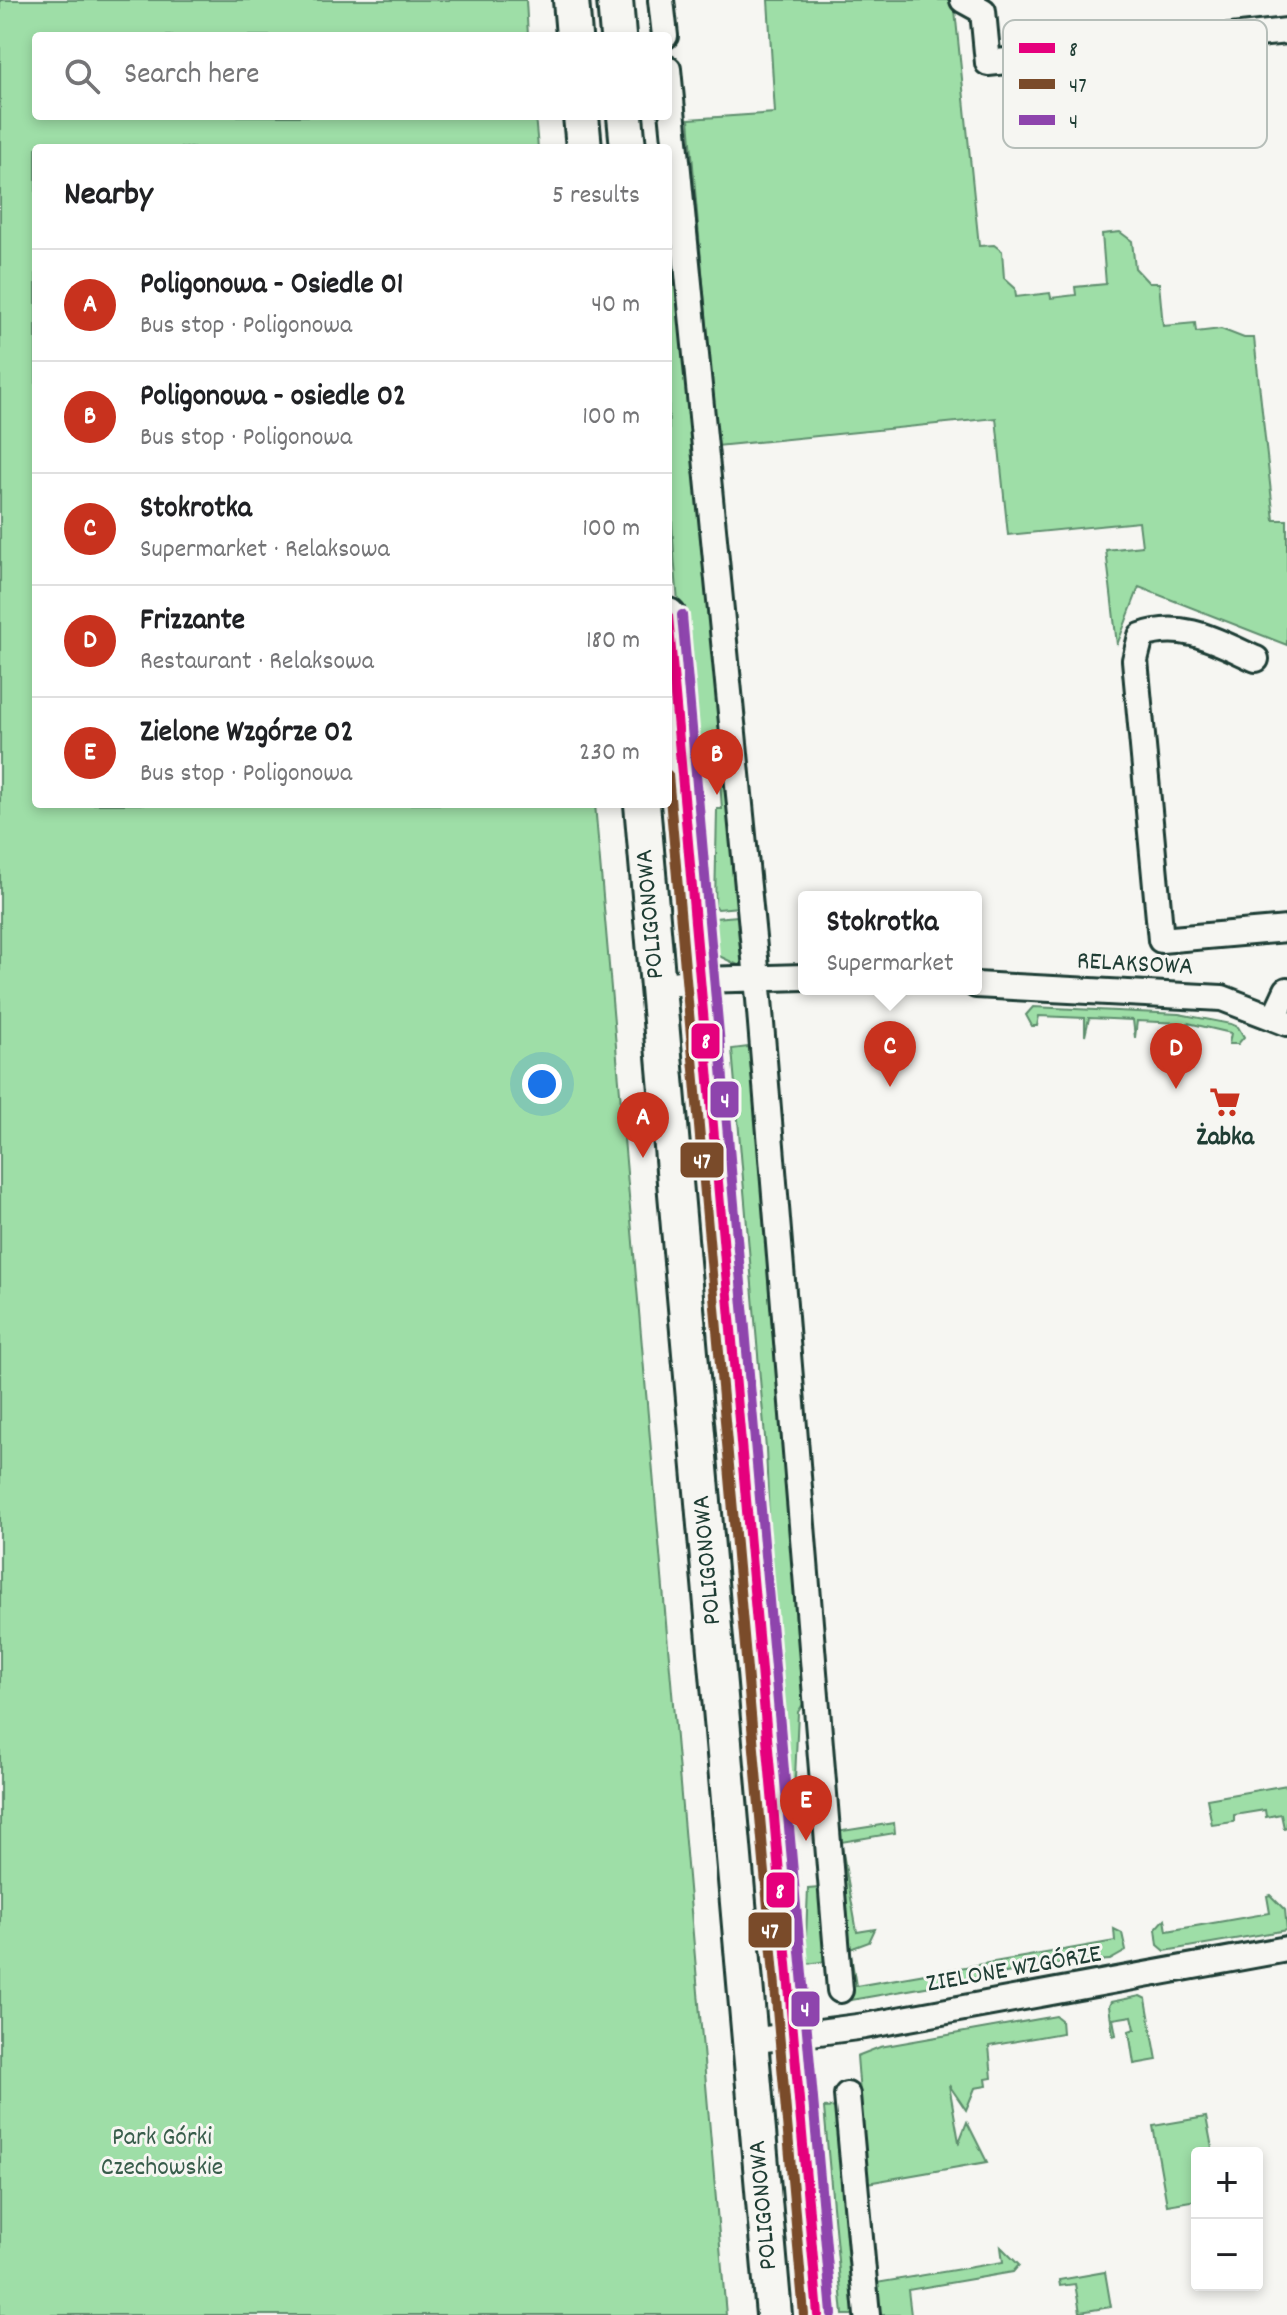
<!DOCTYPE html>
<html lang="en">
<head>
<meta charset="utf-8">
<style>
  body { margin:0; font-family:Dekko,sans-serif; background:#f6f6f6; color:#202124 }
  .controls { position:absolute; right:24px; bottom:24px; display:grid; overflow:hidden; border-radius:8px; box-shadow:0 4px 12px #0003 }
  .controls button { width:72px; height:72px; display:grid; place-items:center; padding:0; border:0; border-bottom:2px solid #e0e0e0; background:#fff; color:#202124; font:40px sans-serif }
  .you { position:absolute; left:542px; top:1084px; width:28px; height:28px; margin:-20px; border:6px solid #fff; border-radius:50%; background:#1a73e8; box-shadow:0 0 0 12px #1a73e833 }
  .badge { display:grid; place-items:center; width:52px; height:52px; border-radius:50%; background:#c8321e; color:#fff; font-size:26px; font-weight:700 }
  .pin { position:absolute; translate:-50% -66px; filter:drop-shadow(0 2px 4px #0008) }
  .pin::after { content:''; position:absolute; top:42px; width:28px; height:24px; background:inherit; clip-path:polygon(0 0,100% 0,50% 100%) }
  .popup { position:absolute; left:798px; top:891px; width:184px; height:104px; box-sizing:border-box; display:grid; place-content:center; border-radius:8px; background:#fff; filter:drop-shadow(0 2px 6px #0005); font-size:26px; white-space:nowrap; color:#757577 }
  .popup b { font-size:30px; color:#202124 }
  .popup::after { content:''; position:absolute; left:50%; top:100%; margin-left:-16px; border:16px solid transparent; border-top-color:#fff }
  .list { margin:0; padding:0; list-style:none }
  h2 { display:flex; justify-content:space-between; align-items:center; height:104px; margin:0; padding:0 32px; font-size:34px }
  h2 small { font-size:26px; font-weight:400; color:#757577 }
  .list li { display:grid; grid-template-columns:52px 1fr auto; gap:24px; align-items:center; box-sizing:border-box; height:112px; padding:0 32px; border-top:2px solid #e0e0e0 }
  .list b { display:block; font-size:30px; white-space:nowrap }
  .list p { margin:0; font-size:26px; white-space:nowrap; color:#757577 }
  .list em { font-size:26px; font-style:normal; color:#757577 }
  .icon { flex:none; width:44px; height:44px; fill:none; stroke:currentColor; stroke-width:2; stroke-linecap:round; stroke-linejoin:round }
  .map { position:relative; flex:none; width:1287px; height:2315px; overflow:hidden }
  .search { position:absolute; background:#fff; box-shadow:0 4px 12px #0003; left:32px; top:32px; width:640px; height:88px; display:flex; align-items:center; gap:20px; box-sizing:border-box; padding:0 28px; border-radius:8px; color:#757577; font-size:30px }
  .panel { position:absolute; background:#fff; box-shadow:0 4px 12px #0003; left:32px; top:144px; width:640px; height:664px; border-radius:8px }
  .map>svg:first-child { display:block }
</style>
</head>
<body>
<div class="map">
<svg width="1287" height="2315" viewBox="0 0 1287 2315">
  <rect width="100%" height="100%" fill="#f6f6f2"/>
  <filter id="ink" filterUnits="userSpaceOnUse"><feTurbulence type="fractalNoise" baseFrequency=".0125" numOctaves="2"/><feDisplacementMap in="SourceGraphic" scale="16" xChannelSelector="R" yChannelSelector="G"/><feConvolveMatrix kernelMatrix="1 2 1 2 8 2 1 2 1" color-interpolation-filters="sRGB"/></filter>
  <g filter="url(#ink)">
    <!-- green -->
    <path fill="#9edea7" stroke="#5e8e6e" stroke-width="2" d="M0,0H526L528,36H36V116H535L538,148H36V804H595L726,2315H0Z
      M768,0H954L979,246L994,245L1002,251L1004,278L1015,288L1016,297L1050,293L1051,298L1076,295L1075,287L1106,284L1102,234L1120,232L1132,241L1135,268L1149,283H1159L1163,326L1195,323L1196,332L1221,329L1244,338H1254L1274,520H1287V645L1139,587L1117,645L1106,550L1142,546L1139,522L1008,535L996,418L717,446L689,119L775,113Z
      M668,250L675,254L738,907L718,909L715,905L717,809H722L720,781H714L713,767L705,768C665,604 668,419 668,250Z
      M738,916L742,919L746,958L740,966L719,956L709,928L715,927V918Z
      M1033,1007L1179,1014L1231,1024L1238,1027L1244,1037L1238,1044H1229L1231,1033L1188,1023L1183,1040L1182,1023L1137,1021L1135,1038L1133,1020L1089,1018L1085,1036V1018L1039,1016L1037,1026H1032L1026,1015Z
      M748,1047L752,1051L805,1701L798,1712L794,1801L786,1777L775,1667L766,1449L732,1049Z
      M1287,1785V1827L1284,1828L1281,1814L1266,1817L1265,1810L1234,1815V1822L1212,1825L1207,1799Z
      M894,1823L895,1833L841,1842L857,1932L875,1929L869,1942L850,1949L856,1986L1115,1941L1114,1929L1122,1933L1126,1951L1110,1960L1063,1963L851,2000L836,1832Z
      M819,1888L826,1961L808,1964L805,1960L808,1889Z
      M1270,1895L1285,1910L1287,1930L1165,1951L1158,1945L1156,1929L1165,1919L1167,1931L1270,1913L1267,1896Z
      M1140,1996L1146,1999L1157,2060L1134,2064L1129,2031L1135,2029L1132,2016L1113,2019L1116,2035L1113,2036L1109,2006L1111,2002Z
      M1056,2016L1061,2020L1062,2033L989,2046L992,2078L986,2079L987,2086L975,2088L966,2110L949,2085L959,2142L967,2122L987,2162L867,2183L857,2056L880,2047Z
      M839,2107L859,2315H843L824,2108Z
      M1206,2117L1213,2153H1197V2200L1167,2205L1153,2126Z
      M1001,2247L1019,2265L1013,2272L908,2290L911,2315H880L876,2283L1003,2262Z
      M1105,2272L1111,2307L1080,2312L1075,2284L1060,2286L1059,2280Z"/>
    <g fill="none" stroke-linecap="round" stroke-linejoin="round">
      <defs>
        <path id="minor" d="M661,0L665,36
          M963,0L983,11L988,63L1287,31
          M668,69L759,999L840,1990
          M1256,659C1218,642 1182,620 1141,636L1135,660L1161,940L1287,929
          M976,985L1222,998L1287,1023
          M658,986L699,980L804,977
          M1274,1018L1287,990
          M750,2041L865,2026L1287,1949
          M847,2095L867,2315"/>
        <path id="secondary" d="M571,0L574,36
          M615,0L618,36
          M581,116L584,148
          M625,116L628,148
          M668,616L818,2315
          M642,804L774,2315"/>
      </defs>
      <!-- minor casing -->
      <use href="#minor" stroke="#1f3d34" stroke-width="30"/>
      <!-- secondary casing -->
      <use href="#secondary" stroke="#1f3d34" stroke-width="40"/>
      <!-- minor -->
      <use href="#minor" stroke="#f6f6f2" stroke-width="24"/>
      <!-- secondary -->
      <use href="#secondary" stroke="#f6f6f2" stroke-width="34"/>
      <defs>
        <path id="bus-1" d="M668,616L818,2315"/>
        <path id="bus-2" d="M668,775L804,2315"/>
        <path id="bus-3" d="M682,615L832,2314"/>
      </defs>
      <!-- bus-1 casing -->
      <use href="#bus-1" stroke="#f6f6f2" stroke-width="16"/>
      <!-- bus-2 casing -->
      <use href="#bus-2" stroke="#f6f6f2" stroke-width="16"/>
      <!-- bus-3 casing -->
      <use href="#bus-3" stroke="#f6f6f2" stroke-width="16"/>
      <!-- bus-1 -->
      <use href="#bus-1" stroke="#e5007d" stroke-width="10"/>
      <!-- bus-2 -->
      <use href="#bus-2" stroke="#7a4b2a" stroke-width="10"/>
      <!-- bus-3 -->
      <use href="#bus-3" stroke="#8e44ad" stroke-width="10"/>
    </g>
  </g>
  <!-- icons -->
  <defs>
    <symbol id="supermarket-bare" viewBox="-9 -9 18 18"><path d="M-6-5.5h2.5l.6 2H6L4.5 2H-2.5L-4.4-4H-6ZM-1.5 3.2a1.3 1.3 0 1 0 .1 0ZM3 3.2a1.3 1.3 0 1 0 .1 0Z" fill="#c8321e" stroke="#f6f6f2" stroke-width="2.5" paint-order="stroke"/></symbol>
  </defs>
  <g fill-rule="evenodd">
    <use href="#supermarket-bare" x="1203" y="1080" width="44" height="44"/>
  </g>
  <g text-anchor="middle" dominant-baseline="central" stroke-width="6" stroke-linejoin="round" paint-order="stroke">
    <!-- street labels -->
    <g font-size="26" fill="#1f3d34" stroke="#f6f6f2">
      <text transform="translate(651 914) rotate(-95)">POLIGONOWA</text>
      <text transform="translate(1135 965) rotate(3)">RELAKSOWA</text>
      <text transform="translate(708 1560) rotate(-95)">POLIGONOWA</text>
      <text transform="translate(1014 1970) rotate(-10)">ZIELONE WZGÓRZE</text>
      <text transform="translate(764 2205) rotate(-95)">POLIGONOWA</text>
    </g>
    <!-- poi labels -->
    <g font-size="26" font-weight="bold" fill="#1f3d34" stroke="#f6f6f2">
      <text x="1225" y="1138">Żabka</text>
    </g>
    <!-- park labels -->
    <g font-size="26" fill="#385d4b" stroke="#f6f6f2">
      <text x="162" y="2138">Park Górki<tspan x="162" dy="30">Czechowskie</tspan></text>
    </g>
  </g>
  <!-- legend -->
  <rect x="1003" y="20" width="264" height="128" rx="12" fill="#f6f6f2" stroke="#b6beb9" stroke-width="2"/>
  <rect x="1019" y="43" width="36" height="10" fill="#e5007d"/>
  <rect x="1019" y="79" width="36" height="10" fill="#7a4b2a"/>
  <rect x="1019" y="115" width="36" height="10" fill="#8e44ad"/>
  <g font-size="22" fill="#1f3d34">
    <text x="1069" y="56">8</text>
    <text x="1069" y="92">47</text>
    <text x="1069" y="128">4</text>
  </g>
  <g stroke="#f6f6f2" stroke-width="3">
    <rect x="690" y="1022" width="31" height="38" rx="8" fill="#e5007d"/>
    <rect x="709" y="1080" width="31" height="39" rx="8" fill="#8e44ad"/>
    <rect x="679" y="1141" width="46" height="38" rx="8" fill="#7a4b2a"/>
    <rect x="765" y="1871" width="31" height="38" rx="8" fill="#e5007d"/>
    <rect x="747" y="1911" width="46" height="38" rx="8" fill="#7a4b2a"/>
    <rect x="790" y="1990" width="31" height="38" rx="8" fill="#8e44ad"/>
  </g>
  <g font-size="22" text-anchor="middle" font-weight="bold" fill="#fff">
    <text x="706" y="1048">8</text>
    <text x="725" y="1107">4</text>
    <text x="702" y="1168">47</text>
    <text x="780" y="1898">8</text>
    <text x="770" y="1938">47</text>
    <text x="805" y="2016">4</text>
  </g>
</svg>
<div class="controls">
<button>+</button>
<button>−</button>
</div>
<div class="you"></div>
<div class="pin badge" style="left:643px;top:1158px">A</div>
<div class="pin badge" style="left:717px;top:795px">B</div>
<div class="pin badge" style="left:890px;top:1087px">C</div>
<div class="popup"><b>Stokrotka</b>Supermarket</div>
<div class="pin badge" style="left:1176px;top:1089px">D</div>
<div class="pin badge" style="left:806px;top:1841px">E</div>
<div class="search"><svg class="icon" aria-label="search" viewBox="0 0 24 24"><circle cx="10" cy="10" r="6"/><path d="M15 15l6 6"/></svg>Search here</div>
<section class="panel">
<h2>Nearby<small>5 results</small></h2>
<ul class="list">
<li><span class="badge">A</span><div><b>Poligonowa - Osiedle 01</b><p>Bus stop · Poligonowa</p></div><em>40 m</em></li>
<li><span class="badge">B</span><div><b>Poligonowa - osiedle 02</b><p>Bus stop · Poligonowa</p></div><em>100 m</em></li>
<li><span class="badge">C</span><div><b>Stokrotka</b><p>Supermarket · Relaksowa</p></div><em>100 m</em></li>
<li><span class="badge">D</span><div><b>Frizzante</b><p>Restaurant · Relaksowa</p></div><em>180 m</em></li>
<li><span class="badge">E</span><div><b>Zielone Wzgórze 02</b><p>Bus stop · Poligonowa</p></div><em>230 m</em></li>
</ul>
</section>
</div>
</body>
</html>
